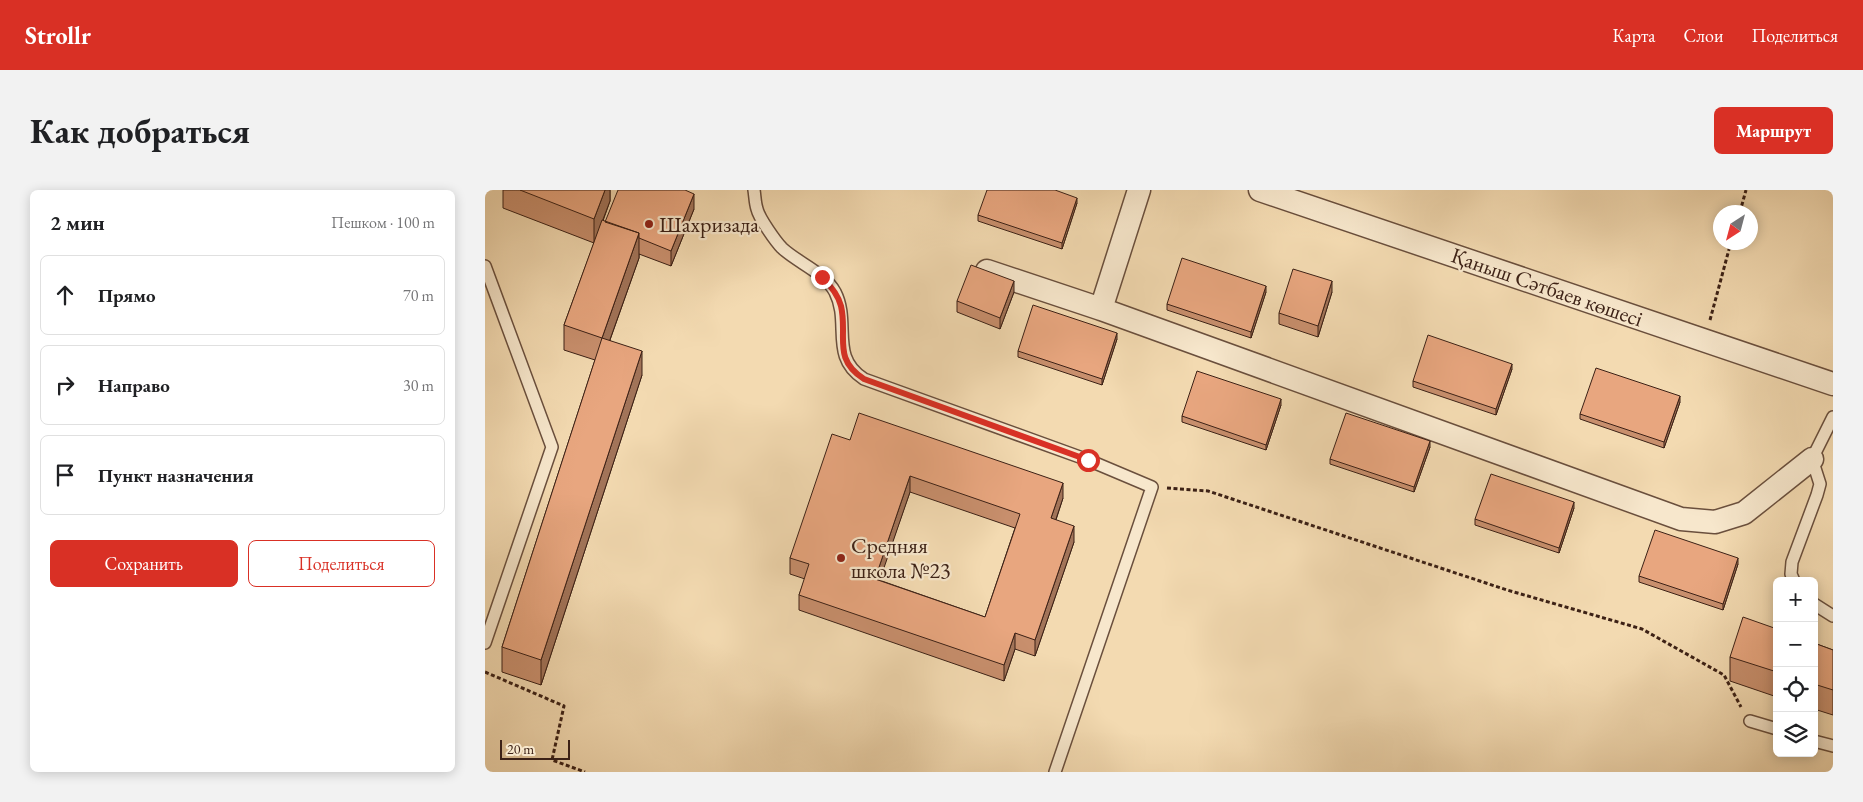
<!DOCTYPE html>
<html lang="ru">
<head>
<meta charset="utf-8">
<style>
  body { margin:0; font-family:"EB Garamond",serif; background:#f2f2f2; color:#202124 }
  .controls { position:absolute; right:15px; bottom:15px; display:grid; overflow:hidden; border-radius:8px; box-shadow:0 2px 12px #0003 }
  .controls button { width:45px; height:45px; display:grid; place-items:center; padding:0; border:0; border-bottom:1px solid #e0e0e0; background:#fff; color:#202124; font:25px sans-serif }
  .compass { position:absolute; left:1228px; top:15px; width:45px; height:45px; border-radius:50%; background:#fff; box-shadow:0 2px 12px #0003; rotate:216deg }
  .scale { position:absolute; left:15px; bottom:12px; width:70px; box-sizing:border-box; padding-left:5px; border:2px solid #3c2116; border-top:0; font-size:14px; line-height:18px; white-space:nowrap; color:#3c2116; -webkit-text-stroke:4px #f7e7cc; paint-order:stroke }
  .stop { position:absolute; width:15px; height:15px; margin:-11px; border:4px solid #d93025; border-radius:50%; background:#fff }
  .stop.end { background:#d93025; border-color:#fff; box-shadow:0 1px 5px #0008 }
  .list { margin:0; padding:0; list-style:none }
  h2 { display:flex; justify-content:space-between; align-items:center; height:65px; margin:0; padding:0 20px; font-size:21px }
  h2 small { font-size:16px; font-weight:400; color:#757577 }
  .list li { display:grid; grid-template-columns:32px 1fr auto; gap:15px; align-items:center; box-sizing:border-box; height:80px; margin:0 10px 10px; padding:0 10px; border:1px solid #e0e0e0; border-radius:8px }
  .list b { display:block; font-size:19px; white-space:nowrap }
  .list em { font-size:16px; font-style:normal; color:#757577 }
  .actions { display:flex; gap:10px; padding:15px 20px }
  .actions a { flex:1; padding:11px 0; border:1px solid #d93025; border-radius:8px; text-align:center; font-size:18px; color:#d93025 }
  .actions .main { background:#d93025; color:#fff }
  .icon { flex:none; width:28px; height:28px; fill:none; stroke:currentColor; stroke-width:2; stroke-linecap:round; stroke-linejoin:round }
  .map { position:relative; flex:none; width:1348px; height:582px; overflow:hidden; border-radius:8px }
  header { display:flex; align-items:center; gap:30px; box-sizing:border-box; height:70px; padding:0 25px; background:#d93025; color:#fff }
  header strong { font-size:24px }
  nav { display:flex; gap:28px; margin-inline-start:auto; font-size:18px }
  .intro { display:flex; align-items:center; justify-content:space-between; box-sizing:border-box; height:120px; padding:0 30px }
  h1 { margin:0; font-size:35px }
  .button { padding:12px 22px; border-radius:8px; background:#d93025; color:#fff; font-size:18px; font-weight:700 }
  main { display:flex; gap:30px; padding:0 30px }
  aside { flex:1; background:#fff; border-radius:8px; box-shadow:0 2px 12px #0003 }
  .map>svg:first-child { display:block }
</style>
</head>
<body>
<header>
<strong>Strollr</strong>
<nav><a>Карта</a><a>Слои</a><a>Поделиться</a></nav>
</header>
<div class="intro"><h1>Как добраться</h1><a class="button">Маршрут</a></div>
<main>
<aside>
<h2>2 мин<small>Пешком · 100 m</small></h2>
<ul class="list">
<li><svg class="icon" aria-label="ahead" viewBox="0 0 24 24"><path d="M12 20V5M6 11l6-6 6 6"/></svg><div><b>Прямо</b></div><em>70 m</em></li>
<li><svg class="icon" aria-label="right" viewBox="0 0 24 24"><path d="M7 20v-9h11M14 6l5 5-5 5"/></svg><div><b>Направо</b></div><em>30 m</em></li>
<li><svg class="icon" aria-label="arrive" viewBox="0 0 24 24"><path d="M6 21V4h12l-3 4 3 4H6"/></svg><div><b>Пункт назначения</b></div></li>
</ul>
<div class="actions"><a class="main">Сохранить</a><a>Поделиться</a></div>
</aside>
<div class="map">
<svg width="1348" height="582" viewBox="0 0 1348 582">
  <rect width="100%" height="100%" fill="#f3dab1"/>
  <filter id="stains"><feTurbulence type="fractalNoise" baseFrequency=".004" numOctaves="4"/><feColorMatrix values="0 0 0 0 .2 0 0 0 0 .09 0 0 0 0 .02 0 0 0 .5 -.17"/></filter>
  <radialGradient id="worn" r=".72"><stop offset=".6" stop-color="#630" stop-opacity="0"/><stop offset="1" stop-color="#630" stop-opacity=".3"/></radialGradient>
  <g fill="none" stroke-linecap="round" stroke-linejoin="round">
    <defs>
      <path id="lane" d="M269,0C270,6 270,13 272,19C274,28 291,52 297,58C313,73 339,82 350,102C366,133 344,167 379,189L603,270L667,297L570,582
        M0,76L67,257L0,453
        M1309,391L1306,384L1307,372L1332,305L1335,294L1327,269L1348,227
        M1329,414L1348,426
        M1265,531L1292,539
        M1329,551L1348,556"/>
      <path id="street" d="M775,0L1348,194
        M502,81L616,119L1196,329L1230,332L1259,323L1327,269
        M616,119L654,0"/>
    </defs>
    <!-- lane casing -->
    <use href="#lane" stroke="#6a4f3d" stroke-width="14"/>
    <!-- street casing -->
    <use href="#street" stroke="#6a4f3d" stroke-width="25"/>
    <!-- path -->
    <path stroke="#3c2116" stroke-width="3" stroke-dasharray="4 2.5" stroke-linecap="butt" d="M1255,22L1261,0
      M1225,130L1246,52
      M682,298L723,301L1022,400L1157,439L1239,485L1256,517
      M0,482L79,516L67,570L100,582"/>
    <!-- lane -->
    <use href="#lane" stroke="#f7e7cc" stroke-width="11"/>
    <!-- street -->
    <use href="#street" stroke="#f7e7cc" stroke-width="22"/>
  </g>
  <!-- wall -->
  <path fill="#c88f6d" stroke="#3c2116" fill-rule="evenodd" d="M18,0H125V11L118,31L120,32L209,19L186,76L154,64V68L125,150L157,185L56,495L17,482V457L110,170L79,160V135L109,53L18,18Z
    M592,13L577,59L493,31V25Z
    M529,102L515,139L472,122V111Z
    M781,102L766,148L682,120V114Z
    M847,102L833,147L794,134V123Z
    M632,149L617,195L533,167V161Z
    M1027,179L1011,225L928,197V191Z
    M1195,212L1179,258L1095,229V224Z
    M796,215L781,260L697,232V226Z
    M365,250L578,308L571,330L589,352L550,466L530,459L519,491L314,420V405L320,389L305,384V368ZM425,302L530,338L500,427L394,390Z
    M945,257L929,302L845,274V269Z
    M1089,318L1074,363L990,335V329Z
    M1253,374L1238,420L1154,392V386Z
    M1292,439V507L1245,491V467Z
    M1329,453L1348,460V525L1329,519Z"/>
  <!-- shaded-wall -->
  <path fill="#a27459" stroke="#3c2116" d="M120,0H125V11L109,53V29Z
    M209,4V19L186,76V61Z
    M592,8V13L577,59V53Z
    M154,43V68L117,172V148Z
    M529,91V102L515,139V128Z
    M847,91V102L833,147V136Z
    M781,96V102L766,148V142Z
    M632,143V149L617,195V189Z
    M157,161V185L56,495V470Z
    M1027,174V179L1011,225V219Z
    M1195,206V212L1179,258V252Z
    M796,209V215L781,260V255Z
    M945,251V257L929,302V297Z
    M425,286V302L390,404V389Z
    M578,293V308L566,344V328Z
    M1089,312V318L1074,363V358Z
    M589,336V352L550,466V450Z
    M1253,368V374L1238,420V414Z
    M530,443V459L519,491V475Z"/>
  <!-- building -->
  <path fill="#e8a67f" stroke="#3c2116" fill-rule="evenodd" d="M35,0H120L109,29Z
    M133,0H200L209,4L186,61L154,48V43L120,32Z
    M502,0H570L592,8L577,53L493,25Z
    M117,30L154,43L117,148L79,135Z
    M697,68L781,96L766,142L682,114Z
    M486,75L529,91L515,128L472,111Z
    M808,79L847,91L833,136L794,123Z
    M548,115L632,143L617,189L533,161Z
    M943,145L1027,174L1011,219L928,191Z
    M117,148L157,161L56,470L17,457Z
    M1111,178L1195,206L1179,252L1095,224Z
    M712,181L796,209L781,255L697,226Z
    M374,223L578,293L566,328L589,336L550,450L530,443L519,475L314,405L324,374L305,368L347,244L365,250ZM425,286L535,324L500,427L390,389Z
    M861,223L945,251L929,297L845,269Z
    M1006,284L1089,312L1074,358L990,329Z
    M1170,340L1253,368L1238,414L1154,386Z
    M1258,427L1292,439V482L1245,467Z
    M1329,453L1348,460V500L1329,494Z"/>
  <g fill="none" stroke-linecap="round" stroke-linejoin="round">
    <!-- route -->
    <path stroke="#d93025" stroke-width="6" d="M337,87C345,95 353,104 356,116C363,146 347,169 379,189L603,270"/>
  </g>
  <!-- markers -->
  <g fill="#8f2418" stroke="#f7e7cc" stroke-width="2">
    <circle cx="164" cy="34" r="5"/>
    <circle cx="356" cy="368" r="5"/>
  </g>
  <g text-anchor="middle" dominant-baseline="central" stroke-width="4.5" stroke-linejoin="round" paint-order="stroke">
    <!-- poi labels -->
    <g font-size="22" fill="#3c2116" stroke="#f7e7cc" text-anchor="start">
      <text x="174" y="34">Шахризада</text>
      <text x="366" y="355">Средняя<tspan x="366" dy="25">школа №23</tspan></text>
    </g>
    <!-- street labels -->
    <g font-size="22" fill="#3c2116" stroke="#f7e7cc">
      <text transform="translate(1062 97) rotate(19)">Қаныш Сәтбаев көшесі</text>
    </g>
  </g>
  <rect width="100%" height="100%" filter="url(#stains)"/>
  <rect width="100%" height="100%" fill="url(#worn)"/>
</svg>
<div class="controls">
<button>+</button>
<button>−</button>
<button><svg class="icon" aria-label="locate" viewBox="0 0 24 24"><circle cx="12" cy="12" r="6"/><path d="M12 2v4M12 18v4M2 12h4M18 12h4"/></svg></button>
<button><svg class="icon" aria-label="layers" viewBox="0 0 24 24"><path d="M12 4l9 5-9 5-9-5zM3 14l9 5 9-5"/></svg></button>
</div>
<svg class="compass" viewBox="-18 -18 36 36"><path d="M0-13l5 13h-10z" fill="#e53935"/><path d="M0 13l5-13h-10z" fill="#757577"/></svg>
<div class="scale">20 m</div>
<div class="stop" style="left:603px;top:270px"></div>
<div class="stop end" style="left:337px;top:87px"></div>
</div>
</main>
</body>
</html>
